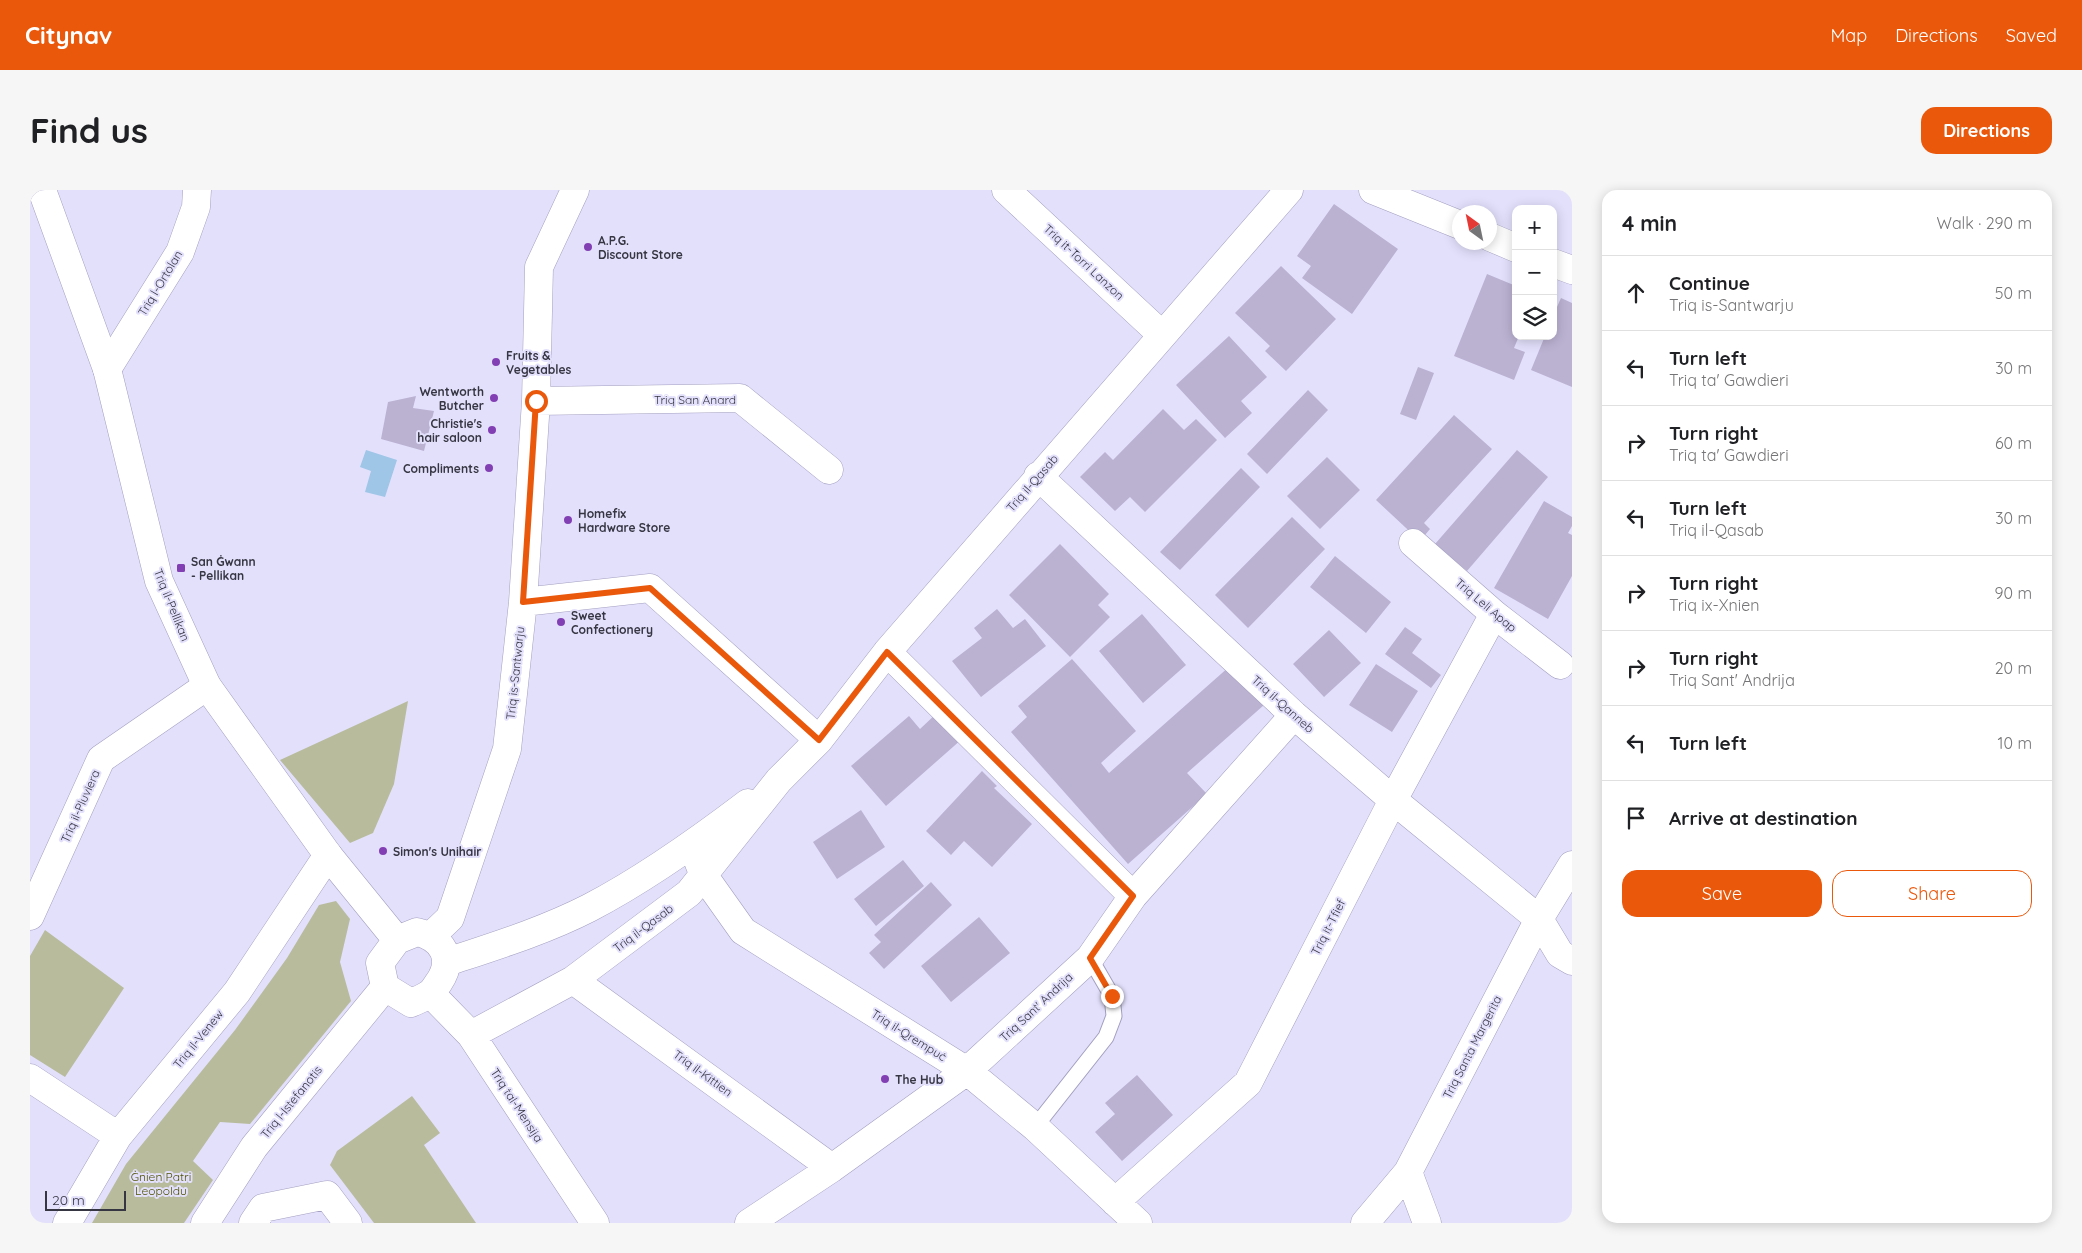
<!DOCTYPE html>
<html lang="en">
<head>
<meta charset="utf-8">
<style>
  body { margin:0; font-family:Quicksand,sans-serif; background:#f6f6f6; color:#202124 }
  .controls { position:absolute; right:15px; top:15px; display:grid; overflow:hidden; border-radius:10px; box-shadow:0 2px 12px #0003 }
  .controls button { width:45px; height:45px; display:grid; place-items:center; padding:0; border:0; border-bottom:1px solid #e0e0e0; background:#fff; color:#202124; font:25px sans-serif }
  .compass { position:absolute; left:1422px; top:15px; width:45px; height:45px; border-radius:50%; background:#fff; box-shadow:0 2px 12px #0003; rotate:327deg }
  .scale { position:absolute; left:15px; bottom:12px; width:81px; box-sizing:border-box; padding-left:5px; border:2px solid #363542; border-top:0; font-size:14px; line-height:18px; white-space:nowrap; color:#363542; -webkit-text-stroke:4px #e3e0fc; paint-order:stroke }
  .stop { position:absolute; width:15px; height:15px; margin:-11px; border:4px solid #ea580c; border-radius:50%; background:#fff }
  .stop.end { background:#ea580c; border-color:#fff; box-shadow:0 1px 5px #0008 }
  .list { margin:0; padding:0; list-style:none }
  h2 { display:flex; justify-content:space-between; align-items:center; height:65px; margin:0; padding:0 20px; font-size:21px }
  h2 small { font-size:16px; font-weight:400; color:#757577 }
  .list li { display:grid; grid-template-columns:32px 1fr auto; gap:15px; align-items:center; box-sizing:border-box; height:75px; padding:0 20px; border-top:1px solid #e0e0e0 }
  .list b { display:block; font-size:19px; white-space:nowrap }
  .list p { margin:0; font-size:16px; white-space:nowrap; color:#757577 }
  .list em { font-size:16px; font-style:normal; color:#757577 }
  .actions { display:flex; gap:10px; padding:15px 20px }
  .actions a { flex:1; padding:11px 0; border:1px solid #ea580c; border-radius:15px; text-align:center; font-size:18px; color:#ea580c }
  .actions .main { background:#ea580c; color:#fff }
  .icon { flex:none; width:28px; height:28px; fill:none; stroke:currentColor; stroke-width:2; stroke-linecap:round; stroke-linejoin:round }
  .map { position:relative; flex:none; width:1542px; height:1033px; overflow:hidden; border-radius:15px }
  header { display:flex; align-items:center; gap:30px; box-sizing:border-box; height:70px; padding:0 25px; background:#ea580c; color:#fff }
  header strong { font-size:24px }
  nav { display:flex; gap:28px; margin-inline-start:auto; font-size:18px }
  .intro { display:flex; align-items:center; justify-content:space-between; box-sizing:border-box; height:120px; padding:0 30px }
  h1 { margin:0; font-size:35px }
  .button { padding:12px 22px; border-radius:15px; background:#ea580c; color:#fff; font-size:18px; font-weight:700 }
  main { display:flex; gap:30px; padding:0 30px }
  aside { flex:1; background:#fff; border-radius:15px; box-shadow:0 2px 12px #0003 }
  .map>svg:first-child { display:block }
</style>
</head>
<body>
<header>
<strong>Citynav</strong>
<nav><a>Map</a><a>Directions</a><a>Saved</a></nav>
</header>
<div class="intro"><h1>Find us</h1><a class="button">Directions</a></div>
<main>
<div class="map">
<svg width="1542" height="1033" viewBox="0 0 1542 1033">
  <rect width="100%" height="100%" fill="#e3e0fc"/>
  <!-- green -->
  <path fill="#b8bc9d" d="M378,511L364,594L343,643L320,653L250,570Z
    M306,711L320,729L310,772L321,811L220,934L190,932L163,971L183,990L154,1033H62L96,974L205,840L257,768L289,715Z
    M15,740L94,798L35,887L0,865V766Z
    M382,906L410,943L394,955L446,1033H344L300,975L307,961Z"/>
  <!-- water -->
  <path fill="#9fc5e7" d="M336,260L367,270L355,307L335,302L341,281L330,277Z"/>
  <!-- building -->
  <path fill="#bbb2d2" d="M1304,14L1368,59L1322,124L1272,88L1281,76L1267,66Z
    M1251,76L1306,129L1256,181L1235,161L1240,156L1205,123Z
    M1457,84L1486,96V146H1489L1484,158L1495,162L1484,190L1424,166Z
    M1531,108L1542,113V197L1501,180L1515,146H1523V126Z
    M1199,146L1237,187L1211,211L1222,223L1195,248L1146,195Z
    M1388,177L1404,183L1386,230L1370,224Z
    M1278,200L1298,220L1237,284L1217,264Z
    M386,206L383,218L404,221L394,261L351,249L358,212Z
    M1133,219L1154,240L1166,229L1187,250L1115,322L1100,307L1085,321L1050,287L1075,262L1083,270Z
    M1424,225L1462,259L1394,333L1400,339L1390,351L1346,310Z
    M1487,260L1518,287L1437,381L1405,354Z
    M1297,267L1330,300L1290,339L1257,306Z
    M1211,278L1230,297L1150,380L1130,362Z
    M1514,311L1542,327V336L1538,343L1542,345V386L1518,429L1464,398Z
    M1262,327L1295,359L1218,438L1185,405Z
    M1030,354L1079,404L1068,415L1080,427L1040,467L979,405Z
    M1305,366L1361,412L1336,443L1280,397Z
    M967,419L983,438L995,429L1016,456L951,507L922,471L952,448L944,438Z
    M1112,424L1156,475L1113,513L1069,461Z
    M1375,437L1392,449L1382,463L1411,485L1401,498L1355,464Z
    M1299,440L1331,473L1294,507L1263,474Z
    M1042,469L1106,541L1071,573L1079,583L1200,476L1234,515L1157,583L1177,604L1098,674L981,542L997,527L988,516Z
    M1346,474L1388,501L1362,542L1319,515Z
    M908,522L932,549L856,616L821,576L879,526L890,539Z
    M952,581L967,596L964,598L1002,634L962,677L934,651L921,665L896,641Z
    M831,620L855,657L807,689L783,652Z
    M873,670L894,696L846,736L824,709Z
    M901,692L922,715L854,779L839,763L851,752L844,745Z
    M949,727L980,763L921,812L891,776Z
    M1107,885L1143,925L1092,971L1065,942L1085,924L1075,913Z"/>
  <g fill="none" stroke-linecap="round" stroke-linejoin="round">
    <defs>
      <path id="lane" d="M1005,937L1076,847L1084,826L1082,806L1060,768"/>
      <path id="street" d="M976,0L1132,145
        M1343,0L1430,35
        M1460,47L1486,58
        M1523,73L1542,80
        M77,179L150,62L166,17L167,0
        M506,211L710,208L799,280
        M1008,286L1264,525L1363,610L1509,729L1530,764L1542,771
        M1383,353L1464,424L1530,475
        M493,412L620,398L789,550
        M857,462L1103,706
        M662,655L674,686L713,741L937,881L1005,937L1108,1033
        M0,726L71,569L177,496
        M401,746L420,728L477,559L493,412L506,211L509,77L545,0
        M417,772C465,756 514,741 559,718C615,689 668,651 718,613
        M543,790L802,978
        M401,804L441,845L565,1033
        M441,845L543,790L659,703L749,590L789,550L857,462L1259,0
        M0,888L88,946
        M1378,982L1397,1033
        M1085,1012L1218,893L1363,610L1464,424
        M37,1033L88,946L207,802L298,665
        M223,1033L233,1018L297,1005L318,1033
        M719,1033L802,978L937,881L1060,768L1103,706L1264,525
        M1335,1033L1378,982L1509,729L1542,675"/>
      <path id="secondary" d="M12,0L77,179L129,391L177,496L298,665L367,750
        M387,742C412,748 425,768 409,792C406,796 403,802 399,804C394,808 387,810 381,813L355,797L350,773L367,750Z
        M175,1033L224,957L355,797"/>
    </defs>
    <!-- lane casing -->
    <use href="#lane" stroke="#a39fc0" stroke-width="17"/>
    <!-- street casing -->
    <use href="#street" stroke="#a39fc0" stroke-width="29"/>
    <!-- secondary casing -->
    <use href="#secondary" stroke="#a39fc0" stroke-width="29"/>
    <!-- lane -->
    <use href="#lane" stroke="#fff" stroke-width="15"/>
    <!-- street -->
    <use href="#street" stroke="#fff" stroke-width="28"/>
    <!-- secondary -->
    <use href="#secondary" stroke="#fff" stroke-width="28"/>
  </g>
  <g fill="none" stroke-linecap="round" stroke-linejoin="round">
    <!-- route -->
    <path stroke="#ea580c" stroke-width="6" d="M506,211L493,412L620,398L789,550L857,462L1103,706L1060,768L1082,806"/>
  </g>
  <!-- markers -->
  <g fill="#823fb3" stroke="#e3e0fc" stroke-width="2">
    <circle cx="558" cy="57" r="5"/>
    <circle cx="466" cy="172" r="5"/>
    <circle cx="464" cy="208" r="5"/>
    <circle cx="462" cy="240" r="5"/>
    <circle cx="459" cy="278" r="5"/>
    <circle cx="538" cy="330" r="5"/>
    <rect x="146" y="373" width="10" height="10" rx="2.5"/>
    <circle cx="531" cy="432" r="5"/>
    <circle cx="353" cy="661" r="5"/>
    <circle cx="855" cy="889" r="5"/>
  </g>
  <g text-anchor="middle" dominant-baseline="central" stroke-width="4" stroke-linejoin="round" paint-order="stroke">
    <!-- poi labels -->
    <g font-size="12" font-weight="bold" fill="#363542" stroke="#e3e0fc" text-anchor="start">
      <text x="568" y="50">A.P.G.<tspan x="568" dy="14">Discount Store</tspan></text>
      <text x="476" y="165">Fruits &amp;<tspan x="476" dy="14">Vegetables</tspan></text>
      <text x="454" y="201" text-anchor="end">Wentworth<tspan x="454" dy="14">Butcher</tspan></text>
      <text x="452" y="233" text-anchor="end">Christie's<tspan x="452" dy="14">hair saloon</tspan></text>
      <text x="449" y="278" text-anchor="end">Compliments</text>
      <text x="548" y="323">Homefix<tspan x="548" dy="14">Hardware Store</tspan></text>
      <text x="161" y="371">San Ġwann<tspan x="161" dy="14">- Pellikan</tspan></text>
      <text x="541" y="425">Sweet<tspan x="541" dy="14">Confectionery</tspan></text>
      <text x="363" y="661">Simon's Unihair</text>
      <text x="865" y="889">The Hub</text>
    </g>
    <!-- street labels -->
    <g font-size="12" fill="#363542" stroke="#e3e0fc">
      <text transform="translate(1054 72) rotate(43)">Triq it-Torri Lanzon</text>
      <text transform="translate(130 93) rotate(-59)">Triq l-Ortolan</text>
      <text x="665" y="209">Triq San Anard</text>
      <text transform="translate(1002 293) rotate(-49)">Triq il-Qasab</text>
      <text transform="translate(142 415) rotate(68)">Triq il-Pellikan</text>
      <text transform="translate(1456 415) rotate(40)">Triq Leli Apap</text>
      <text transform="translate(485 483) rotate(-84)">Triq is-Santwarju</text>
      <text transform="translate(1253 514) rotate(42)">Triq il-Qanneb</text>
      <text transform="translate(50 616) rotate(-66)">Triq il-Pluviera</text>
      <text transform="translate(1298 737) rotate(-63)">Triq it-Tfief</text>
      <text transform="translate(613 738) rotate(-37)">Triq il-Qasab</text>
      <text transform="translate(1006 817) rotate(-43)">Triq Sant' Andrija</text>
      <text transform="translate(879 845) rotate(32)">Triq il-Qrempuċ</text>
      <text transform="translate(168 849) rotate(-51)">Triq il-Venew</text>
      <text transform="translate(1442 857) rotate(-63)">Triq Santa Margerita</text>
      <text transform="translate(673 883) rotate(36)">Triq il-Kittien</text>
      <text transform="translate(261 912) rotate(-51)">Triq l-Istefanotis</text>
      <text transform="translate(487 915) rotate(57)">Triq tal-Mensija</text>
    </g>
    <!-- park labels -->
    <g font-size="12" fill="#4f5201" stroke="#e3e0fc">
      <text x="131" y="986">Ġnien Patri<tspan x="131" dy="14">Leopoldu</tspan></text>
    </g>
  </g>
</svg>
<div class="controls">
<button>+</button>
<button>−</button>
<button><svg class="icon" aria-label="layers" viewBox="0 0 24 24"><path d="M12 4l9 5-9 5-9-5zM3 14l9 5 9-5"/></svg></button>
</div>
<svg class="compass" viewBox="-18 -18 36 36"><path d="M0-13l5 13h-10z" fill="#e53935"/><path d="M0 13l5-13h-10z" fill="#757577"/></svg>
<div class="scale">20 m</div>
<div class="stop" style="left:506px;top:211px"></div>
<div class="stop end" style="left:1082px;top:806px"></div>
</div>
<aside>
<h2>4 min<small>Walk · 290 m</small></h2>
<ul class="list">
<li><svg class="icon" aria-label="ahead" viewBox="0 0 24 24"><path d="M12 20V5M6 11l6-6 6 6"/></svg><div><b>Continue</b><p>Triq is-Santwarju</p></div><em>50 m</em></li>
<li><svg class="icon" aria-label="left" viewBox="0 0 24 24"><path d="M17 20v-9H6M10 6l-5 5 5 5"/></svg><div><b>Turn left</b><p>Triq ta' Gawdieri</p></div><em>30 m</em></li>
<li><svg class="icon" aria-label="right" viewBox="0 0 24 24"><path d="M7 20v-9h11M14 6l5 5-5 5"/></svg><div><b>Turn right</b><p>Triq ta' Gawdieri</p></div><em>60 m</em></li>
<li><svg class="icon" aria-label="left" viewBox="0 0 24 24"><path d="M17 20v-9H6M10 6l-5 5 5 5"/></svg><div><b>Turn left</b><p>Triq il-Qasab</p></div><em>30 m</em></li>
<li><svg class="icon" aria-label="right" viewBox="0 0 24 24"><path d="M7 20v-9h11M14 6l5 5-5 5"/></svg><div><b>Turn right</b><p>Triq ix-Xnien</p></div><em>90 m</em></li>
<li><svg class="icon" aria-label="right" viewBox="0 0 24 24"><path d="M7 20v-9h11M14 6l5 5-5 5"/></svg><div><b>Turn right</b><p>Triq Sant' Andrija</p></div><em>20 m</em></li>
<li><svg class="icon" aria-label="left" viewBox="0 0 24 24"><path d="M17 20v-9H6M10 6l-5 5 5 5"/></svg><div><b>Turn left</b></div><em>10 m</em></li>
<li><svg class="icon" aria-label="arrive" viewBox="0 0 24 24"><path d="M6 21V4h12l-3 4 3 4H6"/></svg><div><b>Arrive at destination</b></div></li>
</ul>
<div class="actions"><a class="main">Save</a><a>Share</a></div>
</aside>
</main>
</body>
</html>
